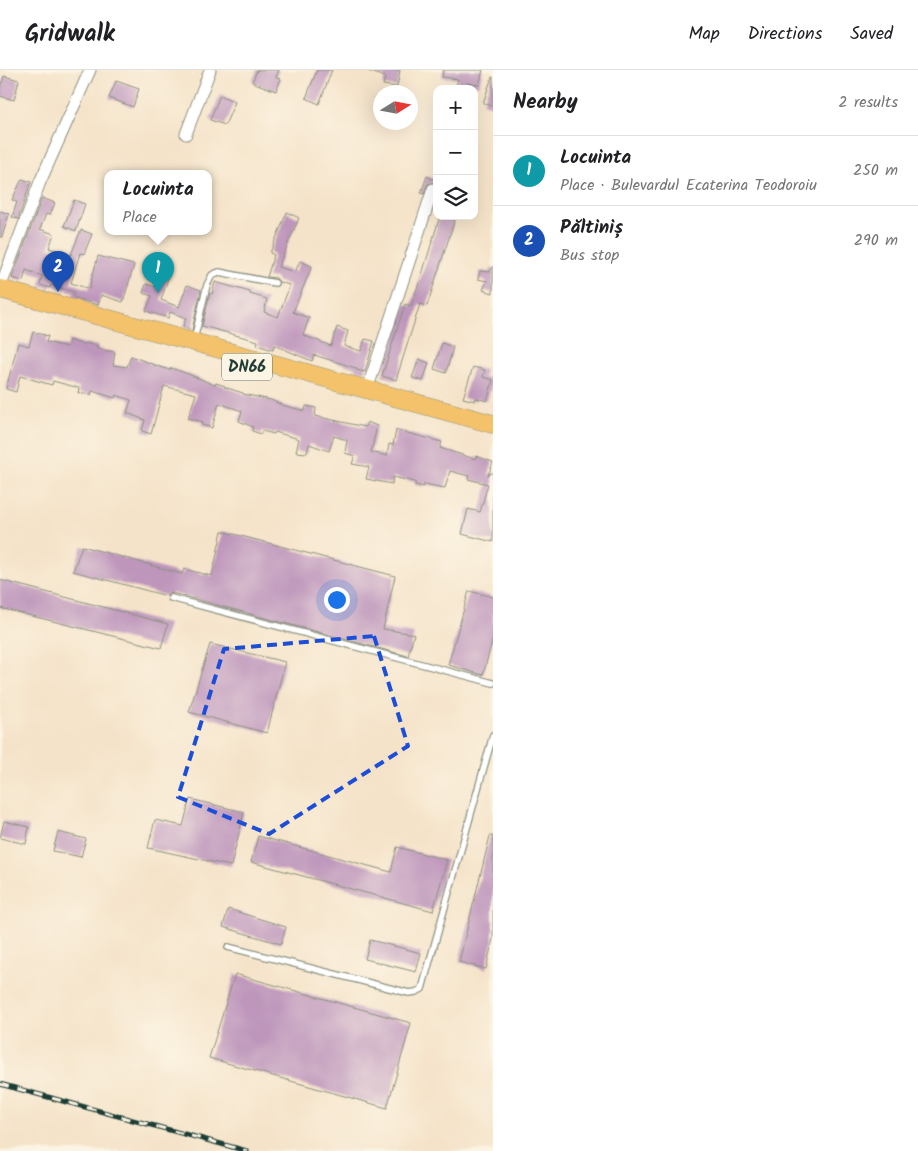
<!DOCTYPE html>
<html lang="en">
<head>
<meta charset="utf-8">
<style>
  body { margin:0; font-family:Kalam,sans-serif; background:#f6f6f6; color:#202124 }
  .controls { position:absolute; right:15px; top:15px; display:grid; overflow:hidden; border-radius:10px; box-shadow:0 5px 20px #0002 }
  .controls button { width:45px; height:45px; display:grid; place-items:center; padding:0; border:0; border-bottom:1px solid #e0e0e0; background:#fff; color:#202124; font:25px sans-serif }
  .compass { position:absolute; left:373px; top:15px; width:45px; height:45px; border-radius:50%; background:#fff; box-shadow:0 5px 20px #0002; rotate:79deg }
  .you { position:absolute; left:336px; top:529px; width:18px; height:18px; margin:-12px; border:4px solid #fff; border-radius:50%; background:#1a73e8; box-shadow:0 0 0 8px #1a73e833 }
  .badge { display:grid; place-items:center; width:32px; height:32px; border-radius:50%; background:#d93025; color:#fff; font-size:16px; font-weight:700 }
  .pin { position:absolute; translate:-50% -41px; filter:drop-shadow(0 1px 2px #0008) }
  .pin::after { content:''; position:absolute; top:26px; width:18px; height:15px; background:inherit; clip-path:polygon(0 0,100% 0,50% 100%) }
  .popup { position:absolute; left:104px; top:100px; width:108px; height:65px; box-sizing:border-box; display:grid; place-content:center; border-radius:10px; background:#fff; filter:drop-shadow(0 1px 4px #0005); font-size:16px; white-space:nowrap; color:#757577 }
  .popup b { font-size:19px; color:#202124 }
  .popup::after { content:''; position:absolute; left:50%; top:100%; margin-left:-10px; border:10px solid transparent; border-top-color:#fff }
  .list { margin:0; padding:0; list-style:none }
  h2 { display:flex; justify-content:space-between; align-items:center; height:65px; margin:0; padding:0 20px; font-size:21px }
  h2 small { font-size:16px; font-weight:400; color:#757577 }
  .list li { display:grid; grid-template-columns:32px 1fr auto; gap:15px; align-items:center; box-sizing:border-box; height:70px; padding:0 20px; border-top:1px solid #e0e0e0 }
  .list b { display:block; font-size:19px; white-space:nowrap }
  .list p { margin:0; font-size:16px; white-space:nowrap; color:#757577 }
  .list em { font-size:16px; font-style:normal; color:#757577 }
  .icon { flex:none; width:28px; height:28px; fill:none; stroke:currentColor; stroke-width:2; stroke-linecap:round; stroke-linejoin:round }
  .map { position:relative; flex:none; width:493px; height:1081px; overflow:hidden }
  header { display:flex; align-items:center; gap:30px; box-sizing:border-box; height:70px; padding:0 25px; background:#fff; border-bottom:1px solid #e0e0e0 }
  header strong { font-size:24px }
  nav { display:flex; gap:28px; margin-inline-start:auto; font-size:18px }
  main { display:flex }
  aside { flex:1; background:#fff }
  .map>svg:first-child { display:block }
</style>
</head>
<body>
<header>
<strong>Gridwalk</strong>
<nav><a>Map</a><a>Directions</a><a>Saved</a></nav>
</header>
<main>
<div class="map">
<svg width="493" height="1081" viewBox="0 0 493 1081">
  <rect width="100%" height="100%" fill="#fcf5e5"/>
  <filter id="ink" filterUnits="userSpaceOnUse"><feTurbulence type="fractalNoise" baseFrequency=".02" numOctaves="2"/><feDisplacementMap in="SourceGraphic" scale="10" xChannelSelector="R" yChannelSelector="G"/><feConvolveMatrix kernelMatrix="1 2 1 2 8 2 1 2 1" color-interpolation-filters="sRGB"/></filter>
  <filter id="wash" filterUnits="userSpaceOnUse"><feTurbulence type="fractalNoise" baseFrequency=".0096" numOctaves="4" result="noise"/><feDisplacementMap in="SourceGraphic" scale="20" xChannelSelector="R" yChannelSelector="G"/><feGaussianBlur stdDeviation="1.12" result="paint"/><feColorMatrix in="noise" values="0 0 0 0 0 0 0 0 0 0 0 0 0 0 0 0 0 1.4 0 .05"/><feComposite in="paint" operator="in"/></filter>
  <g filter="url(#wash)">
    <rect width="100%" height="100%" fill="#f5e3c9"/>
    <g id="blocks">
      <!-- building -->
      <path fill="#be96bc" d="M257,0H279L276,7L281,9L276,21L252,12Z
        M317,0H332L319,34L306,28Z
        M368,0H400L397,17L383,15L385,7L368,1Z
        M443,0H483L479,15L467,13L465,19L456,16L458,9L442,7Z
        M4,6L19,10L14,30L0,26V19Z
        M492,7H493V36L483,33Z
        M116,11L139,19L133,37L109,28Z
        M220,25L235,32L225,55L210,50Z
        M427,106L435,110L434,112L428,114L424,124L421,123Z
        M22,109L31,112L18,149L12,147L17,132L12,130Z
        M42,128L55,133L50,145L46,144L40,159L54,164L49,178L71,185L81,160L92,164L84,184L80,183L71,213L89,219L98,186L134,195L123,232L101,225L98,235L85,231L73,227L74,222L51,215L50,218L40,215L42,206L26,200L23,211L12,208Z
        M74,130L85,134L76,161L64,156Z
        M0,141L9,144L2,167H0Z
        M287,142L299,148L278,197L295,202L300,191L312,196L293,242L309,248L303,265L331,276L337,257L348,261L344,276L361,281L365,269L374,271L365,302L356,300V298L314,285L312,291L274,275L273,280L257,275L258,271L202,256L210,223L212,224L215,212L250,222V224L267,229L264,242L278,247L290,215L279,212L276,208L267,207L274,185L270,183Z
        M440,146H456L427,236L420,234L396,310L382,306L405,234L411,236L423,201Z
        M493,196V223L483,220L487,211L478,209L480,201L490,202Z
        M160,203L169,206L161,230L179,237L187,215L201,220L192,260L183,257L186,248L170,242L168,248L146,241L152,226L143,223L146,214L155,217Z
        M33,262L48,266L46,272L67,277L69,270L84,275V273L98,276L97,279L115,282L113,295L127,297L131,286L160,297L170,300L171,298L188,304L215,315L216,313L225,316L224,317L243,323V324L271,330L282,335L305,341L306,336L316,338L315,346L365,357L367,352L377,356L371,382L387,386L389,374L393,375L396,360L442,372L440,378L475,389L476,386L493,392L488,406L491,403H493V472L462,464L468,439L480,442L488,414L468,409L469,406L450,401L445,418L424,414V417L415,415V412L393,407L392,414L366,409L369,397L352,394L355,386L345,383L347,370L334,366L329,381L309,374L307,383L296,382L299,369L275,362L274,364L262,361L261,364L252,361L253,357L239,351L242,341L219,333L212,358L202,355L203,352L188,348L196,324L164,316L151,364L142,361L145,350L127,343L131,330L116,325L115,328L92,321L91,325L78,323L79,318L53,311L52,315L20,306L16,322L6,319L18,273L29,276Z
        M442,273L453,277L446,303L434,299Z
        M419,289L429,293L423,311L412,308Z
        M473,297L485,300L483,307L493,310L487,331L476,328L475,331L463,328Z
        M222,461L395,506L383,559L414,564L408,586L172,523L167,526L73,501L82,476L182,504L184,499L212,506Z
        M0,510L168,554L161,578L0,538Z
        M469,521L493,527V568L483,605L448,595Z
        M210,574L285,592L267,663L189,642Z
        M190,729L244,742L231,796L148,778L155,750L183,756Z
        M4,751L29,757L26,774L0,768Z
        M58,762L86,769L81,787L53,781Z
        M258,766L391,802L397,777L447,790L433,841L251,792Z
        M490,766H493V869L486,899L459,892Z
        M228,839L286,857L281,874L223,857Z
        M370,870L421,883L416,902L365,889Z
        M235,904L411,953L387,1038L209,988Z"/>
    </g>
  </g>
  <g filter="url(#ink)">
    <use href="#blocks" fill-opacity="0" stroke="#8a907e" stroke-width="1"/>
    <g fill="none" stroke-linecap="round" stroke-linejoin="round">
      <defs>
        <path id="service" d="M194,270L207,215L212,205L219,202L275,213
          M171,528L493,613
          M228,877L409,923L416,922L422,919L493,665"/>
        <path id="minor" d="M186,64L210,0
          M0,218L40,112L90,0
          M367,320L433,119"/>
        <path id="primary" d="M0,219L493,354"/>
      </defs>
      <!-- service casing -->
      <use href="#service" stroke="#8a907e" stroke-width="8"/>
      <!-- minor casing -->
      <use href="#minor" stroke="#8a907e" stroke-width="13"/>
      <!-- primary casing -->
      <use href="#primary" stroke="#8a907e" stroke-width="19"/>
      <!-- service -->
      <use href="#service" stroke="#fff" stroke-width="5.5"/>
      <!-- minor -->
      <use href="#minor" stroke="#fff" stroke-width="11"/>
      <!-- primary -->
      <use href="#primary" stroke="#f3c26a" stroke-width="18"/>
      <defs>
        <path id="rail" d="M0,1014L247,1081"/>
      </defs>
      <!-- rail casing -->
      <use href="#rail" stroke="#1f3d34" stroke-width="5"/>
      <!-- rail -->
      <use href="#rail" stroke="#fcf5e5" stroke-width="3" stroke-dasharray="9" stroke-linecap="butt"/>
    </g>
  </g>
  <!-- marked area -->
  <path fill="none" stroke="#1d4ed8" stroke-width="4" stroke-dasharray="10 6" stroke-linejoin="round" d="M374,566L408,676L269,764L178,727L224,579Z"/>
  <g text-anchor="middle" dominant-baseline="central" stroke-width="4.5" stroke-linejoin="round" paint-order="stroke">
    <!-- shield labels -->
    <rect fill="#fcf5e5" stroke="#617469" stroke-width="1" x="222" y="283.5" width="50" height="27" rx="4"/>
    <g font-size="16" font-weight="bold" fill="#1f3d34">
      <text x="247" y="297">DN66</text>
    </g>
  </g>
</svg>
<div class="controls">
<button>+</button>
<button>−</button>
<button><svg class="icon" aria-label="layers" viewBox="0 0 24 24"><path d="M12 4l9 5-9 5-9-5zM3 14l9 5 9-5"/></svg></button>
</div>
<svg class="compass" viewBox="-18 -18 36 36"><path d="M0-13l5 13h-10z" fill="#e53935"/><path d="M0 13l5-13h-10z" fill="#757577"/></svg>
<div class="you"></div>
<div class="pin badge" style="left:158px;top:223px;background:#0f9aa8">1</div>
<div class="popup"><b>Locuinta</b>Place</div>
<div class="pin badge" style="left:58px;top:222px;background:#1a4fb4">2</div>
</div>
<aside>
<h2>Nearby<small>2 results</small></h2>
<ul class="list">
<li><span class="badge" style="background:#0f9aa8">1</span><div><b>Locuinta</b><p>Place · Bulevardul Ecaterina Teodoroiu</p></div><em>250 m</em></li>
<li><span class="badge" style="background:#1a4fb4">2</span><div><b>Păltiniș</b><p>Bus stop</p></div><em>290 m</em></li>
</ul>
</aside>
</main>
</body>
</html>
